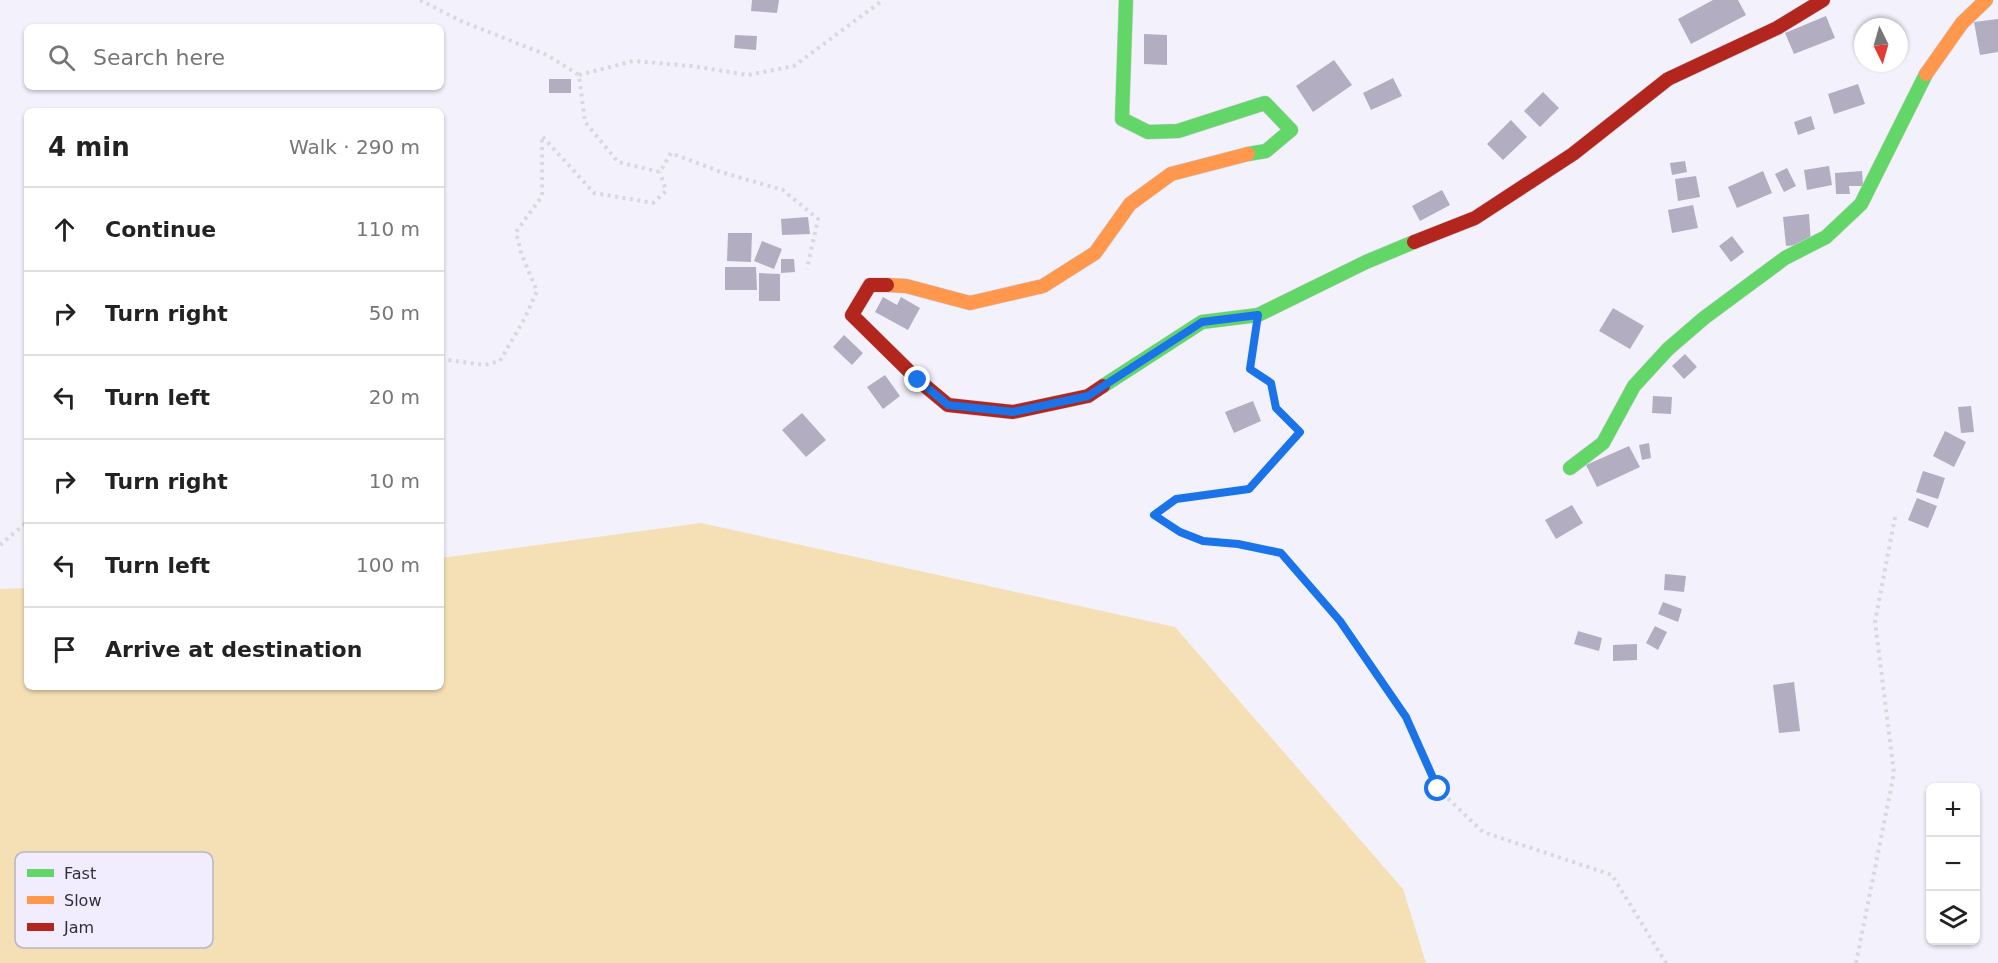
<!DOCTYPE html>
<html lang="en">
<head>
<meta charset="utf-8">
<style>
  body { margin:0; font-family:"DejaVu Sans",sans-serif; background:#f2f2f2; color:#222 }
  .controls { position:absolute; right:18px; bottom:18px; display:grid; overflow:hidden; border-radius:9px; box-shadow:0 2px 4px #0004 }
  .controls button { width:54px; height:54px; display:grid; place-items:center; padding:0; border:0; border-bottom:2px solid #e0e0e0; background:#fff; color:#222; font:30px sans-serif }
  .compass { position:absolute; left:1854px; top:18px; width:54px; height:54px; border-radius:50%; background:#fff; box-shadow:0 2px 4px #0004; rotate:175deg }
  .stop { position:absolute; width:18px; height:18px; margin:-14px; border:4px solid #1a73e8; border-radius:50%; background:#fff }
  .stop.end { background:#1a73e8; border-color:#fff; box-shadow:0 2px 6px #0008 }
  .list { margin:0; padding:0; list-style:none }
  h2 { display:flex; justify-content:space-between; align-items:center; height:78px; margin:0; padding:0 24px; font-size:26px }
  h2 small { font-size:20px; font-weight:400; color:#767676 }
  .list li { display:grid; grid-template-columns:39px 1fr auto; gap:18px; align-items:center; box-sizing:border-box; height:84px; padding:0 24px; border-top:2px solid #e0e0e0 }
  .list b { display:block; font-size:22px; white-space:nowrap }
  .list em { font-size:20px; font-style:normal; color:#767676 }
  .icon { flex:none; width:33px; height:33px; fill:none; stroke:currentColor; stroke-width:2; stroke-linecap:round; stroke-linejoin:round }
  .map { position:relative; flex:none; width:1998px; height:963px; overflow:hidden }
  .search { position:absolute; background:#fff; box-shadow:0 2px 4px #0004; left:24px; top:24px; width:420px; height:66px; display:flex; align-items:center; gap:15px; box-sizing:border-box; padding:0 21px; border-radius:9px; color:#767676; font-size:22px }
  .panel { position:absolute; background:#fff; box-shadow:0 2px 4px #0004; left:24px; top:108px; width:420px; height:582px; border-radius:9px }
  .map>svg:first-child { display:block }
</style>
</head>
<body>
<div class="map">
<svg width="1998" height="963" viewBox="0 0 1998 963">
  <rect width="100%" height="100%" fill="#f3f1fb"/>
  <!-- green -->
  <path fill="#f5e0b6" d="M701,523L1175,627L1403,889L1426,963H0V589L27,588V687H441V558Z"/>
  <!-- building -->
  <path fill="#b2adc1" d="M752,0H779L777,13L751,11Z
    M1713,0H1738L1746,15L1691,44L1678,19Z
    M1826,16L1835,38L1794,54L1785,33Z
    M1998,19V52L1980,55L1974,22Z
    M1144,34L1167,35V65L1144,64Z
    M735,35L757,36L756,50L734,48Z
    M1334,60L1352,85L1313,112L1296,86Z
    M1393,78L1402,96L1371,110L1363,93Z
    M549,79H571V93H549Z
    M1858,84L1865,104L1834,114L1828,94Z
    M1543,92L1559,108L1540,127L1524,111Z
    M1811,116L1815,129L1798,135L1794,122Z
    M1511,120L1527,137L1503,160L1487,144Z
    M1685,161L1687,172L1672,175L1670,163Z
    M1829,166L1832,185L1807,190L1804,170Z
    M1787,168L1796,186L1784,192L1775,174Z
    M1763,171L1772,193L1737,208L1728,187Z
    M1862,171L1863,186H1849L1850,194H1836L1835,173Z
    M1696,176L1700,197L1678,201L1675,179Z
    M1442,190L1450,205L1420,221L1412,206Z
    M1693,205L1698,228L1672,233L1668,210Z
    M1809,214L1811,244L1786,246L1783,217Z
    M808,217L810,234L782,235L781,219Z
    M728,233H752L751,262L727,261Z
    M1732,236L1744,252L1731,262L1719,246Z
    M762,241L782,249L774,269L754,261Z
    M781,259H794L795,272L781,273Z
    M725,267H756L757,290H725Z
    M759,273L780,274V301H759Z
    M883,297L897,305L901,297L920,308L908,330L875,312Z
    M1613,308L1644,326L1630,349L1599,331Z
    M844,335L863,353L852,365L833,347Z
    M1685,354L1697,367L1684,379L1672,366Z
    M885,375L900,396L883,409L867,387Z
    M1653,396L1672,397L1671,414L1652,413Z
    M1253,401L1261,421L1234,433L1225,412Z
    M1971,406L1974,432L1961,433L1958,407Z
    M802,413L826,440L806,457L782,430Z
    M1945,431L1966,442L1954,467L1933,456Z
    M1649,443L1651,458L1642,460L1639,445Z
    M1629,446L1640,467L1597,487L1586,465Z
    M1923,471L1945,478L1938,499L1916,492Z
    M1917,498L1937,506L1928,528L1908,520Z
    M1572,505L1583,523L1556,539L1545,520Z
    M1665,574L1686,576L1684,592L1664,590Z
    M1663,602L1682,609L1678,622L1658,614Z
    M1655,626L1667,632L1658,650L1646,643Z
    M1578,631L1602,638L1599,651L1574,644Z
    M1637,644V660L1613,661V645Z
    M1794,682L1800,731L1779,733L1773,685Z"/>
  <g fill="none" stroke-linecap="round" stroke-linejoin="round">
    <defs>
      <path id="fast" d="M1126,0L1122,119L1148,132L1178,131L1265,103L1291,130L1266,151L1248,154
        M1103,386L1202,322L1258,315L1366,262L1414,242
        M1570,468L1603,443L1634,386L1668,349L1704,318L1785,258L1826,237L1861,204L1926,74"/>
      <path id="slow" d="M1926,74L1962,23L1986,0
        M887,285L906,286L970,303L1043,286L1095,253L1130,204L1171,174L1248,154"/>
      <path id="jam" d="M1414,242L1475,218L1573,154L1668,79L1777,28L1823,0
        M887,285H870L852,315L918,380L948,405L1013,412L1088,396L1103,386"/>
    </defs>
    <!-- fast casing -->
    <use href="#fast" stroke="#d0ced8" stroke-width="15"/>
    <!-- slow casing -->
    <use href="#slow" stroke="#d0ced8" stroke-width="15"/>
    <!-- jam casing -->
    <use href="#jam" stroke="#d0ced8" stroke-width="15"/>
    <!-- path -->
    <path stroke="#d9d8db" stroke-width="4" stroke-dasharray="3 4.5" stroke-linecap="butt" d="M420,0L461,21L547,55L579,75L585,122L618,162L660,172L671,153L721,172L783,190L818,219L807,269
      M579,75L633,61L692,66L748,75L794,66L883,0
      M1254,345L1250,369L1271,383L1277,408L1300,432L1278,454L1249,489L1176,499L1154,515L1180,532L1202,541L1238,544L1281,553L1340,621L1406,717L1438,789L1483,832L1612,875L1666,963
      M441,359L485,365L500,361L525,318L537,291L521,253L516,232L542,196V136L594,193L653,203L666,191L660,172
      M0,545L27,522
      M1856,963L1894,773L1875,622L1895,517"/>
    <!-- fast -->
    <use href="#fast" stroke="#63d668" stroke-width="14"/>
    <!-- slow -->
    <use href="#slow" stroke="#ff974d" stroke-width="14"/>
    <!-- jam -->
    <use href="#jam" stroke="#b3261e" stroke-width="14"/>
  </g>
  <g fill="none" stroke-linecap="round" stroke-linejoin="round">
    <!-- route -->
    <path stroke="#1a73e8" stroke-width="8" d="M918,380L948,405L1013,412L1088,396L1202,322L1258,315L1250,369L1271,383L1276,408L1300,432L1249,489L1176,499L1154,515L1180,532L1203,541L1238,544L1281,553L1340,621L1406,717L1438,789"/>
  </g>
  <!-- legend -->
  <rect x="15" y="852" width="198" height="96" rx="9" fill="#f1edff" stroke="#b7b4c4" stroke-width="1.5"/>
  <rect x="27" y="869" width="27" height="8" fill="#63d668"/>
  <rect x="27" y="896" width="27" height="8" fill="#ff974d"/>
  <rect x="27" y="923" width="27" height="8" fill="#b3261e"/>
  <g font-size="16" fill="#312f3a">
    <text x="64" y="879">Fast</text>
    <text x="64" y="906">Slow</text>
    <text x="64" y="933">Jam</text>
  </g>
</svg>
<div class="controls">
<button>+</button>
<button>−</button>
<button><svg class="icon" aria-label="layers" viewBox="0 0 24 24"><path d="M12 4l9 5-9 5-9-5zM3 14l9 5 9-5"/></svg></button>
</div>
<svg class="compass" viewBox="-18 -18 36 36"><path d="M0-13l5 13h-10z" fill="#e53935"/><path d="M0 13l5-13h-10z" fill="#767676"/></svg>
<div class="stop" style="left:1438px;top:789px"></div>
<div class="stop end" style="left:918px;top:380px"></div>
<div class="search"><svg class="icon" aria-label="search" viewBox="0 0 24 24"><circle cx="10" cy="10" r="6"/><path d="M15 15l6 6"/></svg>Search here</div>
<section class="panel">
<h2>4 min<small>Walk · 290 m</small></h2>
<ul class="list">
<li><svg class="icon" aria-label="ahead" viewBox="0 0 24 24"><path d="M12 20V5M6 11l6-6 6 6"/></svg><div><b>Continue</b></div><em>110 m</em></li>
<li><svg class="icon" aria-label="right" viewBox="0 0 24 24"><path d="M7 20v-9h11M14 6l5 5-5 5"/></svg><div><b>Turn right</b></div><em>50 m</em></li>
<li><svg class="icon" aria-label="left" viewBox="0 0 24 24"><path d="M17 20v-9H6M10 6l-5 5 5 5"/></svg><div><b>Turn left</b></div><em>20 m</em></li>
<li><svg class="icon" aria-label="right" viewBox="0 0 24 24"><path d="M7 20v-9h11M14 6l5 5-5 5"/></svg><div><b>Turn right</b></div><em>10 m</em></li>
<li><svg class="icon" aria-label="left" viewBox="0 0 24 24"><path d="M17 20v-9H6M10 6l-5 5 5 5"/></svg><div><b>Turn left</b></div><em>100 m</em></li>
<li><svg class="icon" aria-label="arrive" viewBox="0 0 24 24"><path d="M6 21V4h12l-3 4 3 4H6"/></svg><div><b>Arrive at destination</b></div></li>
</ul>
</section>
</div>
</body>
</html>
